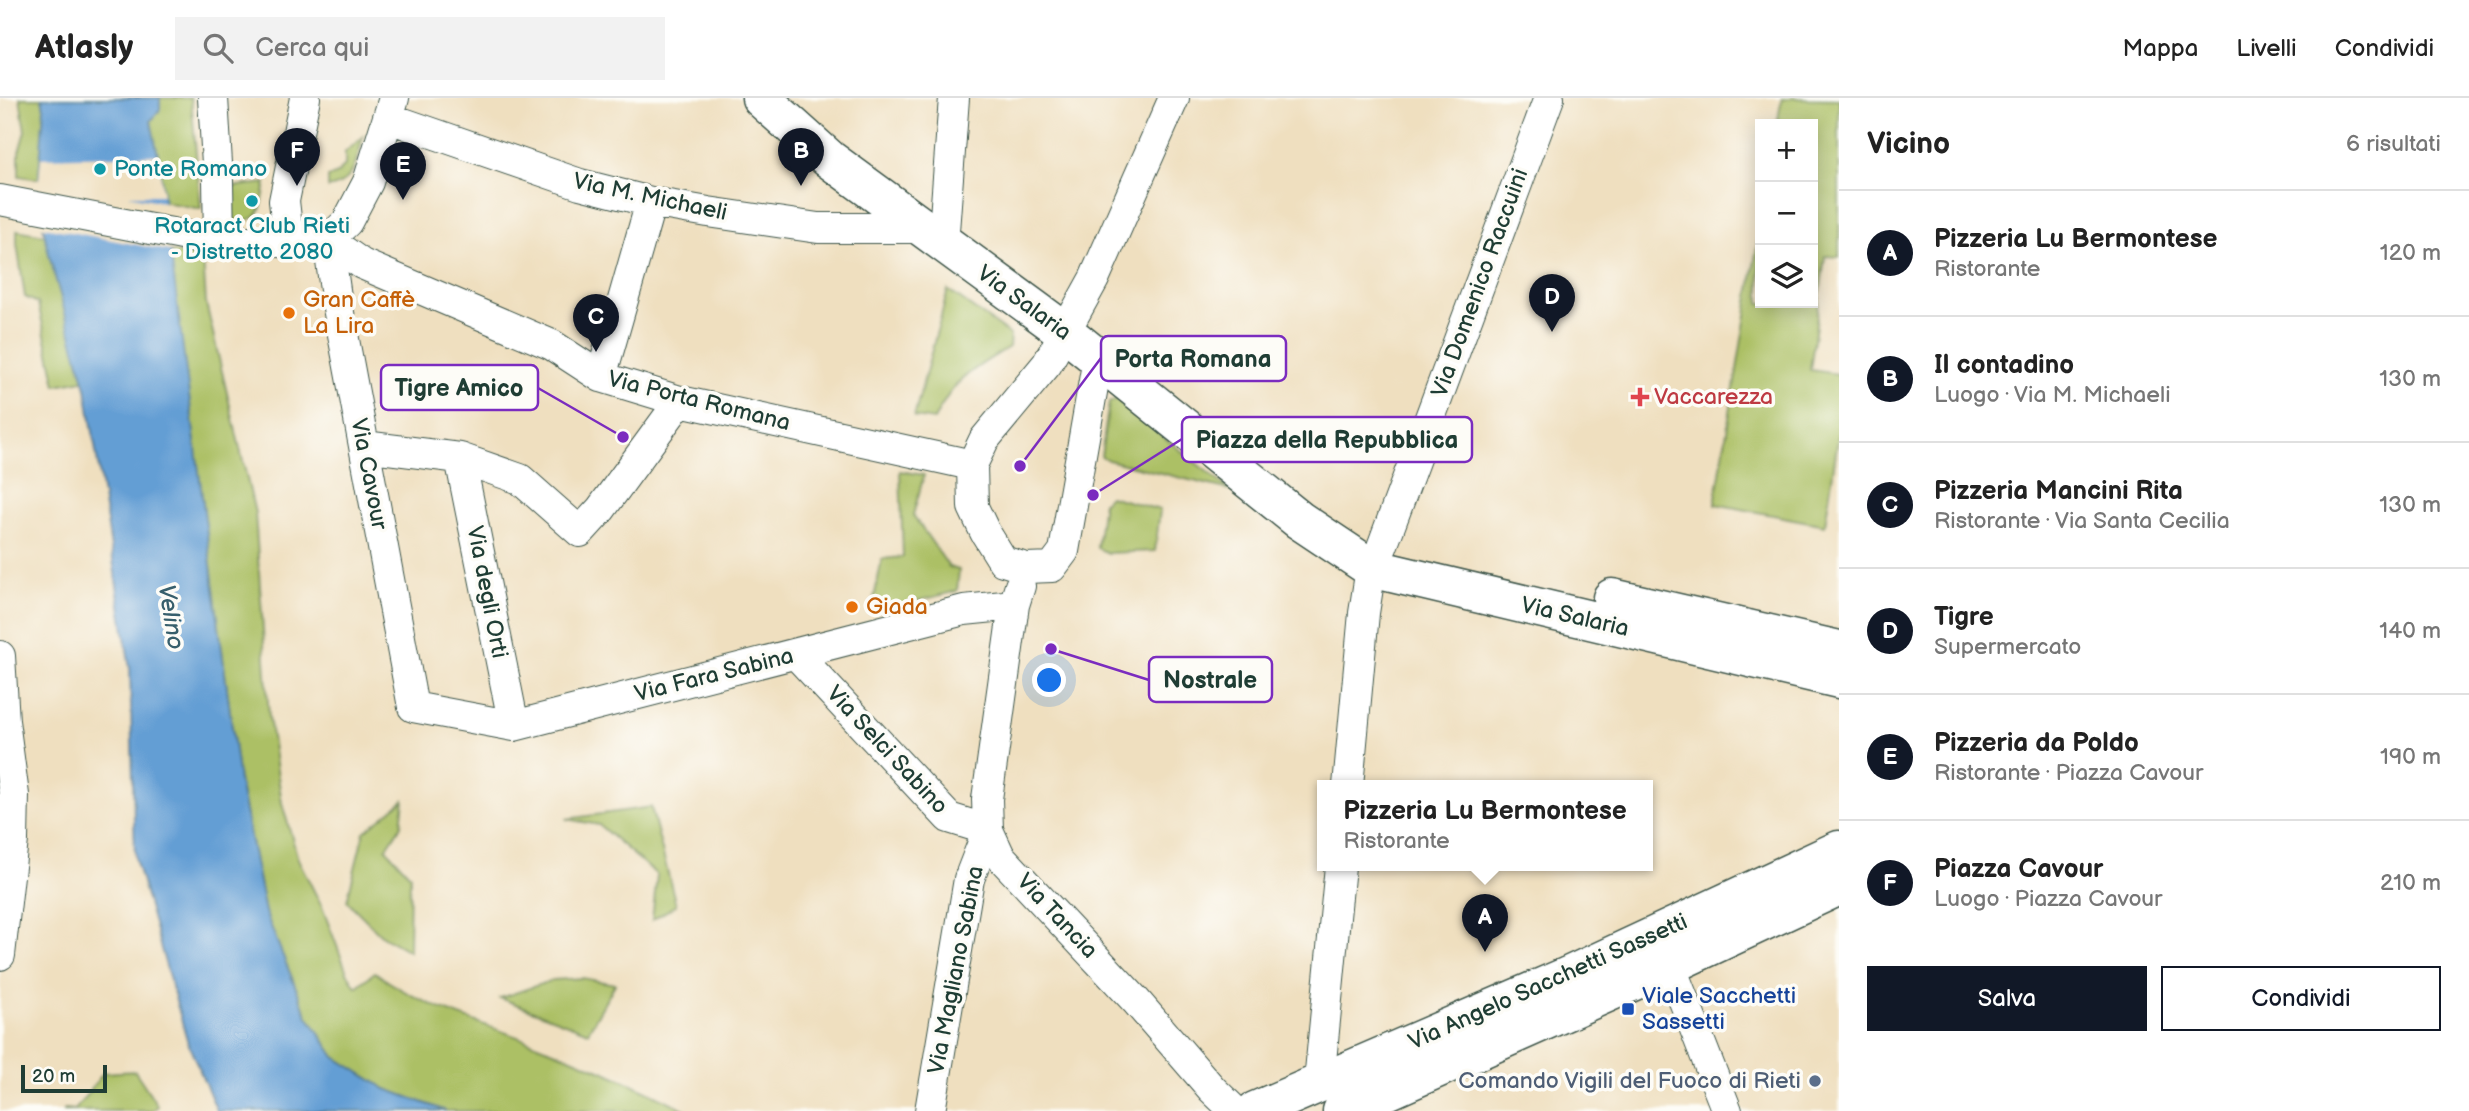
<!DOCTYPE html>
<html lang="it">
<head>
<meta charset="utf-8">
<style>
  body { margin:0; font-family:"Balsamiq Sans",sans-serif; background:#f2f2f2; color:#222 }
  .controls { position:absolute; right:21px; top:21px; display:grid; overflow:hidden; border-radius:0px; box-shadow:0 4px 18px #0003 }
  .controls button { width:63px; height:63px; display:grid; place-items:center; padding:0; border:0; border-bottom:2px solid #e0e0e0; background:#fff; color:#222; font:35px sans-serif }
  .scale { position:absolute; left:21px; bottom:18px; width:86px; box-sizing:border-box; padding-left:7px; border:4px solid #1f3d34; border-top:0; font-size:19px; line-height:24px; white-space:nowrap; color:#1f3d34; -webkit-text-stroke:5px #fdfcf7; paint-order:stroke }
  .you { position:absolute; left:1050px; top:583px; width:24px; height:24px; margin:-18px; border:5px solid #fff; border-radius:50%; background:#1a73e8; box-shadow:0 0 0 10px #1a73e833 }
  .badge { display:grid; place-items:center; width:46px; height:46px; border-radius:50%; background:#111827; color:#fff; font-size:23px; font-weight:700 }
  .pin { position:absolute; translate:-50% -58px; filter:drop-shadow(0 2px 4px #0008) }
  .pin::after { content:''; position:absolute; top:37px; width:24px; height:21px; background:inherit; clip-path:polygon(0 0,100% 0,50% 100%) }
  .popup { position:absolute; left:1317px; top:682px; width:336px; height:91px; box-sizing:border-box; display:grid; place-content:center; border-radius:0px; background:#fff; filter:drop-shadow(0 2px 5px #0005); font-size:23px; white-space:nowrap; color:#767676 }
  .popup b { font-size:26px; color:#222 }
  .popup::after { content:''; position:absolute; left:50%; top:100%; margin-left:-14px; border:14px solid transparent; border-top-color:#fff }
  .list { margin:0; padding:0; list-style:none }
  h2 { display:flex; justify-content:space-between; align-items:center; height:91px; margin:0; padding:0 28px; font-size:30px }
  h2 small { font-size:23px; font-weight:400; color:#767676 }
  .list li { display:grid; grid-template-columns:46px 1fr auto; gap:21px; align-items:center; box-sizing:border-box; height:126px; padding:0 28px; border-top:2px solid #e0e0e0 }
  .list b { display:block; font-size:26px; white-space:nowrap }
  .list p { margin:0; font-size:23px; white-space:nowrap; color:#767676 }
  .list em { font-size:23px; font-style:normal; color:#767676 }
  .actions { display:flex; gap:14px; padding:21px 28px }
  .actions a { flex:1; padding:16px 0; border:2px solid #111827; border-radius:0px; text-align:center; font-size:24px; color:#111827 }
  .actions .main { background:#111827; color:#fff }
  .icon { flex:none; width:38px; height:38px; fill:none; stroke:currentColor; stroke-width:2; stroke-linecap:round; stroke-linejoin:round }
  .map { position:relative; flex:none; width:1839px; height:1013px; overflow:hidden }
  header { display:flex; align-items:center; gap:42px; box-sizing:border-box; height:98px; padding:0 35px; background:#fff; border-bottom:2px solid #e0e0e0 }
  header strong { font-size:33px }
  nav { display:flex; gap:38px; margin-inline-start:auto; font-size:24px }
  .search { width:490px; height:63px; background:#f2f2f2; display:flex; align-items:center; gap:18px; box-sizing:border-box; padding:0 24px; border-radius:0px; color:#767676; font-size:26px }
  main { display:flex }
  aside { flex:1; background:#fff }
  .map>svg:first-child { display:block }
</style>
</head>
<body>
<header>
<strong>Atlasly</strong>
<div class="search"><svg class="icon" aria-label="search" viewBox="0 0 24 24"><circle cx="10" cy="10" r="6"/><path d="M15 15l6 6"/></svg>Cerca qui</div>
<nav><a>Mappa</a><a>Livelli</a><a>Condividi</a></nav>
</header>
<main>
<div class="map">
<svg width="1839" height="1013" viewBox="0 0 1839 1013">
  <rect width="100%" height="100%" fill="#fdfcf7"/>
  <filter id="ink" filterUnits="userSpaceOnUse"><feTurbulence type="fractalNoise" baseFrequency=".0143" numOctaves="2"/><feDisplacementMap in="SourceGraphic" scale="14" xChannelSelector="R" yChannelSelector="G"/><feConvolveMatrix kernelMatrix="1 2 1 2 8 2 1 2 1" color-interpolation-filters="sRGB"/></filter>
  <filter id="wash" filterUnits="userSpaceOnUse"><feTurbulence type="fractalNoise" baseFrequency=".00686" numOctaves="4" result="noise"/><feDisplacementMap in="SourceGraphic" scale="28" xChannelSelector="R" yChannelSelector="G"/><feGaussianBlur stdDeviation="1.57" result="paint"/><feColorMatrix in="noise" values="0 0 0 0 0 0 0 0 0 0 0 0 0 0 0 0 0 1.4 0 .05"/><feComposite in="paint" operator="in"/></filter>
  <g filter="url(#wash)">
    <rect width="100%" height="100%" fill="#efdfbf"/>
    <!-- green -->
    <path fill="#acc065" stroke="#667e4c" stroke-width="2" d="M20,0H42L44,10L39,81L19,78V54L25,33Z
      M160,0H191L201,111L164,104L151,23L160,12Z
      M1782,0L1839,1V159L1825,158L1810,272L1839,276V334L1825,427L1715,406L1760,131V205H1813V26H1777Z
      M363,39C357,60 355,86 328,90V79L336,77L345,67V54Z
      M266,85C261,110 263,126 233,122L229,89Z
      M17,132L45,137L84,282L56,287L38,205L25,199L17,146Z
      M170,154L203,159L206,205L255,415L269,619L282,705L298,761L322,809L347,874L356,889L375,874C420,909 478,923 531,944C584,964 637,987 688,1013H446L386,991L335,959L307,917L265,814L239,683Z
      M948,192L1010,237L1009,249C972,272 954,280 934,322L914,319Z
      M1116,301L1230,392L1108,362L1101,358L1109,305Z
      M900,373L924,377L913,417L949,469L959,472L957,493L871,515L882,461L903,459Z
      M1109,398L1160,412L1155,453L1108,455L1097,450L1103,404Z
      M404,702L401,728L386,751L410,777L409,853L382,838L347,803L364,734Z
      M651,709L676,807L652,822L657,777L599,727L566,721Z
      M582,880L615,886L588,934L500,900L553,882Z
      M135,973L158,1008L152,1013H64L65,1011L75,1012L103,975Z"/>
    <!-- water -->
    <path fill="#649ed4" stroke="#426e84" stroke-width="2" d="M42,0H160V12L151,23L158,57L239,683L265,814L307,917L335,959L386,991L446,1013H217L188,945L135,760L130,571L86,290L50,161L43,129L38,92L44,10Z"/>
    <!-- pier -->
    <path fill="#efdfbf" d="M158,57L163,97H129L168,105L174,154L39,128L34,93L35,81H39L41,60Z"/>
  </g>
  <g filter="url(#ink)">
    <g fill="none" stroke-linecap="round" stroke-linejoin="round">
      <defs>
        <path id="minor" d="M213,0L218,82L219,142
          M389,20L580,86L651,104L708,114L818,130H921
          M0,102L203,141L303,145L328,142L347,124L368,84L394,0
          M328,142L336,199L413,609L514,628L964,512L1014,507
          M328,142L362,166L552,247L601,279L680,303L972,367
          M303,145L287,129L284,103L305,0
          M943,146L954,0
          M1098,260L1064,453L1052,469L1026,470L1003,463L985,434L973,409L972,367L984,342L1047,266L1094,181L1174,0
          M601,279L651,104
          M364,348L460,360L514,628
          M460,360L520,381L580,434L601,411L680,303
          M1382,449L1549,0
          M1020,488L1014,507L987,701L988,732L1000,758L1136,903L1212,991L1235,1013
          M796,556L949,720L988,732L969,781L930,1013
          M0,558L4,623L14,697L13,742L0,857
          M1348,688L1364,515L1371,470
          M1670,867L1727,1013
          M1319,984L1340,768"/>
        <path id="major" d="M761,0L829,61L1064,233L1299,422L1371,470L1839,581
          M1612,500L1839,552
          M1255,1013L1568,878L1839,752
          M1342,1013L1670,867L1839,788"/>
      </defs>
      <!-- minor casing -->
      <use href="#minor" stroke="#3e5549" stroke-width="32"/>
      <!-- major casing -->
      <use href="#major" stroke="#3e5549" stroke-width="41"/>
      <!-- minor -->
      <use href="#minor" stroke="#fff" stroke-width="30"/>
      <!-- major -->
      <use href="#major" stroke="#fff" stroke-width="38"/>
    </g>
  </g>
  <!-- markers -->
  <g fill="#0f9aa8" stroke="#fdfcf7" stroke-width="2.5">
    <circle cx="100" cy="71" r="7"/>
    <circle cx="252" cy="103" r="7"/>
  </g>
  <g fill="#e8710a" stroke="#fdfcf7" stroke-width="2.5">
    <circle cx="289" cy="215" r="7"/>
    <circle cx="852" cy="509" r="7"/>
  </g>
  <path fill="#e0444e" stroke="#fdfcf7" stroke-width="2.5" d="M1636.5 288.5h7v7h7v7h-7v7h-7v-7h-7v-7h7z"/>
  <rect fill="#1a4fb4" stroke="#fdfcf7" stroke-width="2.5" x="1621" y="904" width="14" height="14" rx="3.5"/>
  <circle fill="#5c6f8a" stroke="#fdfcf7" stroke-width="2.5" cx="1815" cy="983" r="7"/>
  <g text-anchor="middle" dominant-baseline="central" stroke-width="7" stroke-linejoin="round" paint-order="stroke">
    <!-- culture labels -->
    <g font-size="23" fill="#0d838f" stroke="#fdfcf7" text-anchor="start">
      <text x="114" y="71">Ponte Romano</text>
      <text x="252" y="128" text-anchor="middle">Rotaract Club Rieti<tspan x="252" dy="26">- Distretto 2080</tspan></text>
    </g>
    <!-- street labels -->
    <g font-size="23" fill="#1f3d34" stroke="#fdfcf7">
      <text transform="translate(650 99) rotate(12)">Via M. Michaeli</text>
      <text transform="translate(1480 185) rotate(-70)">Via Domenico Raccuini</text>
      <text transform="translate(1024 205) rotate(36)">Via Salaria</text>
      <text transform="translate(699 303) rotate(14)">Via Porta Romana</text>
      <text transform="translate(369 376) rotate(79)">Via Cavour</text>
      <text transform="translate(487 494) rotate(79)">Via degli Orti</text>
      <text transform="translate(1575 519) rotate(13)">Via Salaria</text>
      <text transform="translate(714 577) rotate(-14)">Via Fara Sabina</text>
      <text transform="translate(887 652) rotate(47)">Via Selci Sabino</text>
      <text transform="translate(1057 818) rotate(47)">Via Tancia</text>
      <text transform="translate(956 872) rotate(-79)">Via Magliano Sabina</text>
      <text transform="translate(1548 884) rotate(-24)">Via Angelo Sacchetti Sassetti</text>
    </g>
    <!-- food labels -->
    <g font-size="23" fill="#c56008" stroke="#fdfcf7" text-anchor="start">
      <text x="303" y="202">Gran Caffè<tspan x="303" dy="26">La Lira</tspan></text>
      <text x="866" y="509">Giada</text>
    </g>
    <!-- health labels -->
    <g font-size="23" fill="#be3a42" stroke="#fdfcf7" text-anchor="start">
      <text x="1654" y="299">Vaccarezza</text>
    </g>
    <!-- transit labels -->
    <g font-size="23" fill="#164399" stroke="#fdfcf7" text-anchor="start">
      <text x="1642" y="898">Viale Sacchetti<tspan x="1642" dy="26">Sassetti</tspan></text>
    </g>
    <!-- service labels -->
    <g font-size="23" fill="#4e5e75" stroke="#fdfcf7" text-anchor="end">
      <text x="1801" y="983">Comando Vigili del Fuoco di Rieti</text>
    </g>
    <!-- water labels -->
    <g font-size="24" font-style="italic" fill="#375f6c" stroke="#fdfcf7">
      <text transform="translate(171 519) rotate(81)">Velino</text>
    </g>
  </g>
  <!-- callouts -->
  <path fill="none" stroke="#7b2cbf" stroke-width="2.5" d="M1020 368L1101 260M623 339L538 290M1093 397L1182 341M1051 551L1149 582"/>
  <g fill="#7b2cbf" stroke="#fdfcf7" stroke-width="2.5">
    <circle cx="1020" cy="368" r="7"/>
    <circle cx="623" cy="339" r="7"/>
    <circle cx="1093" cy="397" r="7"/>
    <circle cx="1051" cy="551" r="7"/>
  </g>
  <g fill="#fdfcf7" stroke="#7b2cbf" stroke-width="2.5">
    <rect x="1101" y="238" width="185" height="45" rx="7"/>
    <rect x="381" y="267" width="157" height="45" rx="7"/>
    <rect x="1182" y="319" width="290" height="45" rx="7"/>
    <rect x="1149" y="559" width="123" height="45" rx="7"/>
  </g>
  <g font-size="24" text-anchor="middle" font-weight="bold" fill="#1f3d34">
    <text x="1193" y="269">Porta Romana</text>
    <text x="459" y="298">Tigre Amico</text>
    <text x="1327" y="350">Piazza della Repubblica</text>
    <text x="1210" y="590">Nostrale</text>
  </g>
</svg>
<div class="controls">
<button>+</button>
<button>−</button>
<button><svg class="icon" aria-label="layers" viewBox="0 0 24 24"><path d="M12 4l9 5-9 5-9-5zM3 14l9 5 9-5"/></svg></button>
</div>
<div class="scale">20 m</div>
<div class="you"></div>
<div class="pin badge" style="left:1485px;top:854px">A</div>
<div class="popup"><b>Pizzeria Lu Bermontese</b>Ristorante</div>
<div class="pin badge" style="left:801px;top:88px">B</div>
<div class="pin badge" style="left:596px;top:254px">C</div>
<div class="pin badge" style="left:1552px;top:234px">D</div>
<div class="pin badge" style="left:403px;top:102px">E</div>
<div class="pin badge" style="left:297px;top:88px">F</div>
</div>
<aside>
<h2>Vicino<small>6 risultati</small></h2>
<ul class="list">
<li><span class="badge">A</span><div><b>Pizzeria Lu Bermontese</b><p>Ristorante</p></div><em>120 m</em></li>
<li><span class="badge">B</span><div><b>Il contadino</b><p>Luogo · Via M. Michaeli</p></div><em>130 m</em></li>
<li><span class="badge">C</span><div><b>Pizzeria Mancini Rita</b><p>Ristorante · Via Santa Cecilia</p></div><em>130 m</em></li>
<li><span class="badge">D</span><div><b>Tigre</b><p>Supermercato</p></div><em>140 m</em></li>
<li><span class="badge">E</span><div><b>Pizzeria da Poldo</b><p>Ristorante · Piazza Cavour</p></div><em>190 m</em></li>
<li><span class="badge">F</span><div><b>Piazza Cavour</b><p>Luogo · Piazza Cavour</p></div><em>210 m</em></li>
</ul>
<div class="actions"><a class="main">Salva</a><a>Condividi</a></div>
</aside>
</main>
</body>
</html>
